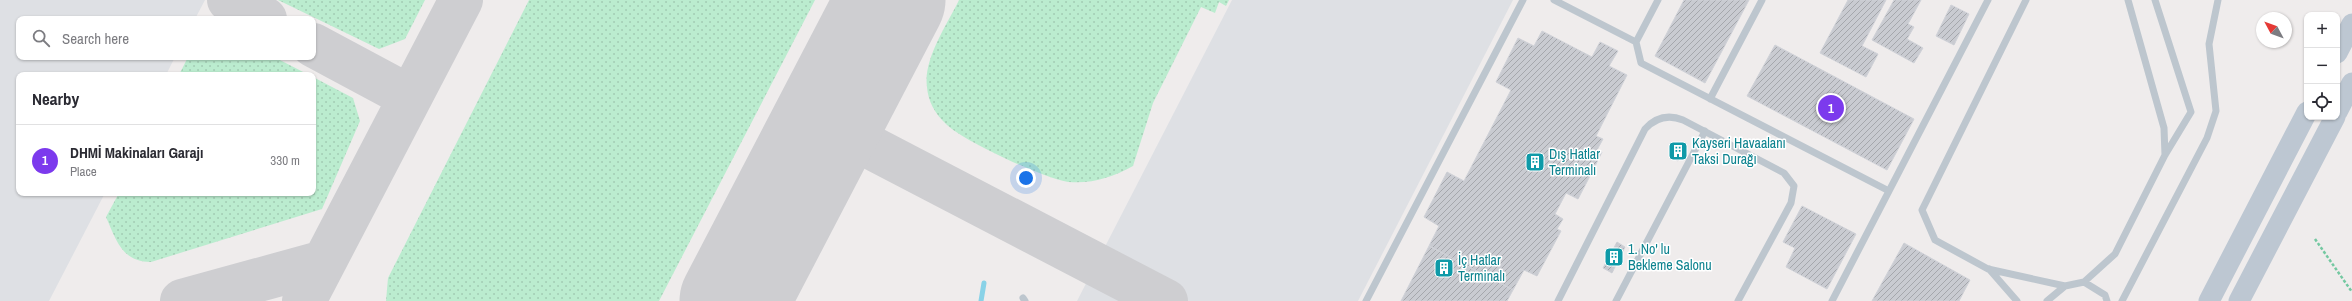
<!DOCTYPE html>
<html lang="en">
<head>
<meta charset="utf-8">
<style>
  body { margin:0; font-family:"Archivo Narrow",sans-serif; background:#f2f2f3; color:#2b2b33 }
  .controls { position:absolute; right:12px; top:12px; display:grid; overflow:hidden; border-radius:8px; box-shadow:0 1px 3px #0004 }
  .controls button { width:36px; height:36px; display:grid; place-items:center; padding:0; border:0; border-bottom:1px solid #e1e1e2; background:#fff; color:#2b2b33; font:20px sans-serif }
  .compass { position:absolute; left:2256px; top:12px; width:36px; height:36px; border-radius:50%; background:#fff; box-shadow:0 1px 3px #0004; rotate:311deg }
  .you { position:absolute; left:1026px; top:178px; width:14px; height:14px; margin:-10px; border:3px solid #fff; border-radius:50%; background:#1a73e8; box-shadow:0 0 0 6px #1a73e833 }
  .badge { display:grid; place-items:center; width:26px; height:26px; border-radius:50%; background:#7c3aed; color:#fff; font-size:13px; font-weight:700 }
  .pin { position:absolute; translate:-50% -50%; border:2px solid #fff; box-shadow:0 1px 4px #0006 }
  .list { margin:0; padding:0; list-style:none }
  h2 { display:flex; justify-content:space-between; align-items:center; height:52px; margin:0; padding:0 16px; font-size:17px }
  h2 small { font-size:13px; font-weight:400; color:#7c7c81 }
  .list li { display:grid; grid-template-columns:26px 1fr auto; gap:12px; align-items:center; box-sizing:border-box; height:72px; padding:0 16px; border-top:1px solid #e1e1e2 }
  .list b { display:block; font-size:15px; white-space:nowrap }
  .list p { margin:0; font-size:13px; white-space:nowrap; color:#7c7c81 }
  .list em { font-size:13px; font-style:normal; color:#7c7c81 }
  .icon { flex:none; width:22px; height:22px; fill:none; stroke:currentColor; stroke-width:2; stroke-linecap:round; stroke-linejoin:round }
  .map { position:relative; flex:none; width:2352px; height:301px; overflow:hidden }
  .search { position:absolute; background:#fff; box-shadow:0 1px 3px #0004; left:16px; top:16px; width:300px; height:44px; display:flex; align-items:center; gap:10px; box-sizing:border-box; padding:0 14px; border-radius:8px; color:#7c7c81; font-size:15px }
  .panel { position:absolute; background:#fff; box-shadow:0 1px 3px #0004; left:16px; top:72px; width:300px; height:124px; border-radius:8px }
  .map>svg:first-child { display:block }
</style>
</head>
<body>
<div class="map">
<svg width="2352" height="301" viewBox="0 0 2352 301">
  <defs>
    <pattern id="grass-dots" width="8" height="8" patternUnits="userSpaceOnUse"><rect width="8" height="8" fill="#bbeccf"/><path d="M2 2h.1M6 6h.1" fill="none" stroke="#a2ccb4" stroke-width="1.8" stroke-linecap="round"/></pattern>
    <pattern id="building-hatch" width="6" height="6" patternUnits="userSpaceOnUse"><rect width="6" height="6" fill="#c9cbd1"/><path d="M-1 1l2-2M0 6l6-6M5 7l2-2" fill="none" stroke="#a5a7ac"/></pattern>
  </defs>
  <rect width="100%" height="100%" fill="#efecec"/>
  <!-- airport -->
  <path fill="#dee0e4" d="M0,0H205L195,19H19V57H175L166,75H19V193H105L49,301H0Z
    M1232,0H1513L1358,301H1077Z"/>
  <!-- grass -->
  <path fill="url(#grass-dots)" d="M278,0H425L405,39L379,49Z
    M529,0H815L659,301H386L388,278Z
    M959,0H1229L1226,6L1219,2L1215,13L1201,7L1153,103L1133,166C1113,177 1092,184 1069,182C1047,180 961,140 946,124C935,114 928,101 927,87C923,59 947,25 959,0Z
    M188,57H274L309,75H179Z
    M313,77L353,98L360,121L322,209L151,262C122,262 116,240 106,217L119,193H313Z"/>
  <g fill="none" stroke-linecap="round" stroke-linejoin="round">
    <!-- stream -->
    <path stroke="#89d2e7" stroke-width="5" d="M981,301L984,283"/>
    <!-- taxiway -->
    <path stroke="#ceced1" stroke-width="44" d="M229,0L265,19
      M313,45L410,97
      M826,124L1166,301
      M182,301L324,262
      M304,301L461,0"/>
    <!-- runway -->
    <path stroke="#ceced1" stroke-width="109" d="M734,301L891,0"/>
  </g>
  <!-- building -->
  <path fill="url(#building-hatch)" stroke="#d0d2d8" d="M1684,0H1749L1705,83L1655,56Z
    M1848,0H1886L1862,46L1878,54L1866,77L1820,53Z
    M1894,0H1921L1908,24L1914,27L1907,39L1923,48L1914,63L1872,40Z
    M1951,5L1969,14L1954,45L1936,36Z
    M1542,31L1592,57L1600,42L1618,51L1609,66L1627,75L1596,136L1603,139L1597,150L1602,152L1590,176L1578,199L1566,193L1555,214L1563,219L1557,229L1561,231L1537,276L1524,270L1513,290L1429,246L1439,226L1424,217L1447,172L1464,181L1511,90L1496,82L1518,38L1534,46Z
    M1775,45L1914,119L1887,170L1747,96Z
    M1678,142L1686,146L1678,161L1670,156Z
    M1802,206L1856,234L1827,289L1786,267L1795,248L1783,242Z
    M1617,242L1625,247L1612,273L1603,268Z
    M1904,243L1970,280L1959,301H1872Z
    M1429,246L1513,290L1507,301H1401Z"/>
  <g fill="none" stroke-linecap="round" stroke-linejoin="round">
    <!-- path -->
    <path stroke="#74c8a1" stroke-width="2.5" stroke-dasharray="3 2" stroke-linecap="butt" d="M2315,239L2352,292"/>
    <!-- service -->
    <path stroke="#bdc6ce" stroke-width="7" d="M1554,0L1636,42L1658,0
      M2026,0L1922,210L1935,240L1988,269L2065,286
      M2128,0L2164,128L2165,155
      M1636,42L1641,63L1889,191
      M1710,99L1762,0
      M1989,269L2017,301
      M2084,282L2115,254L2165,155L2191,112L2155,0
      M1023,298L1025,301
      M1366,301L1523,0
      M1558,301L1645,129C1656,117 1668,114 1683,120L1784,173L1794,186L1791,203L1738,301
      M1616,301L1705,131
      M1832,301L1988,0
      M2047,301L2065,286L2084,282L2105,295L2107,301
      M2122,301L2207,138L2216,111L2209,44L2218,0"/>
    <!-- secondary -->
    <path stroke="#bdc7d2" stroke-width="21" d="M2337,53L2352,24
      M2337,112L2352,83
      M2209,301L2307,112
      M2239,301L2335,117"/>
  </g>
  <!-- icons -->
  <defs>
    <symbol id="building-square" viewBox="-11 -11 22 22"><rect x="-9" y="-9" width="18" height="18" rx="4" fill="#0f9aa8" stroke="#fff"/><path d="M-4-6H4V6H1V3H-1V6H-4ZM-2.5-4.3h1.7v1.8h-1.7ZM.8-4.3h1.7v1.8H.8ZM-2.5-1h1.7V.8h-1.7ZM.8-1h1.7V.8H.8Z" fill="#fff"/></symbol>
  </defs>
  <g fill-rule="evenodd">
    <use href="#building-square" x="1667" y="140" width="22" height="22"/>
    <use href="#building-square" x="1524" y="151" width="22" height="22"/>
    <use href="#building-square" x="1603" y="246" width="22" height="22"/>
    <use href="#building-square" x="1433" y="257" width="22" height="22"/>
  </g>
  <g text-anchor="middle" dominant-baseline="central" stroke-width="3" stroke-linejoin="round" paint-order="stroke">
    <!-- culture labels -->
    <g font-size="14" fill="#0d838f" stroke="#fff" text-anchor="start">
      <text x="1692" y="143">Kayseri Havaalanı<tspan x="1692" dy="16">Taksi Durağı</tspan></text>
      <text x="1549" y="154">Dış Hatlar<tspan x="1549" dy="16">Terminalı</tspan></text>
      <text x="1628" y="249">1. No' lu<tspan x="1628" dy="16">Bekleme Salonu</tspan></text>
      <text x="1458" y="260">İç Hatlar<tspan x="1458" dy="16">Terminalı</tspan></text>
    </g>
  </g>
</svg>
<div class="controls">
<button>+</button>
<button>−</button>
<button><svg class="icon" aria-label="locate" viewBox="0 0 24 24"><circle cx="12" cy="12" r="6"/><path d="M12 2v4M12 18v4M2 12h4M18 12h4"/></svg></button>
</div>
<svg class="compass" viewBox="-18 -18 36 36"><path d="M0-13l5 13h-10z" fill="#e53935"/><path d="M0 13l5-13h-10z" fill="#7c7c81"/></svg>
<div class="you"></div>
<div class="pin badge" style="left:1831px;top:108px">1</div>
<div class="search"><svg class="icon" aria-label="search" viewBox="0 0 24 24"><circle cx="10" cy="10" r="6"/><path d="M15 15l6 6"/></svg>Search here</div>
<section class="panel">
<h2>Nearby<small></small></h2>
<ul class="list">
<li><span class="badge">1</span><div><b>DHMİ Makinaları Garajı</b><p>Place</p></div><em>330 m</em></li>
</ul>
</section>
</div>
</body>
</html>
